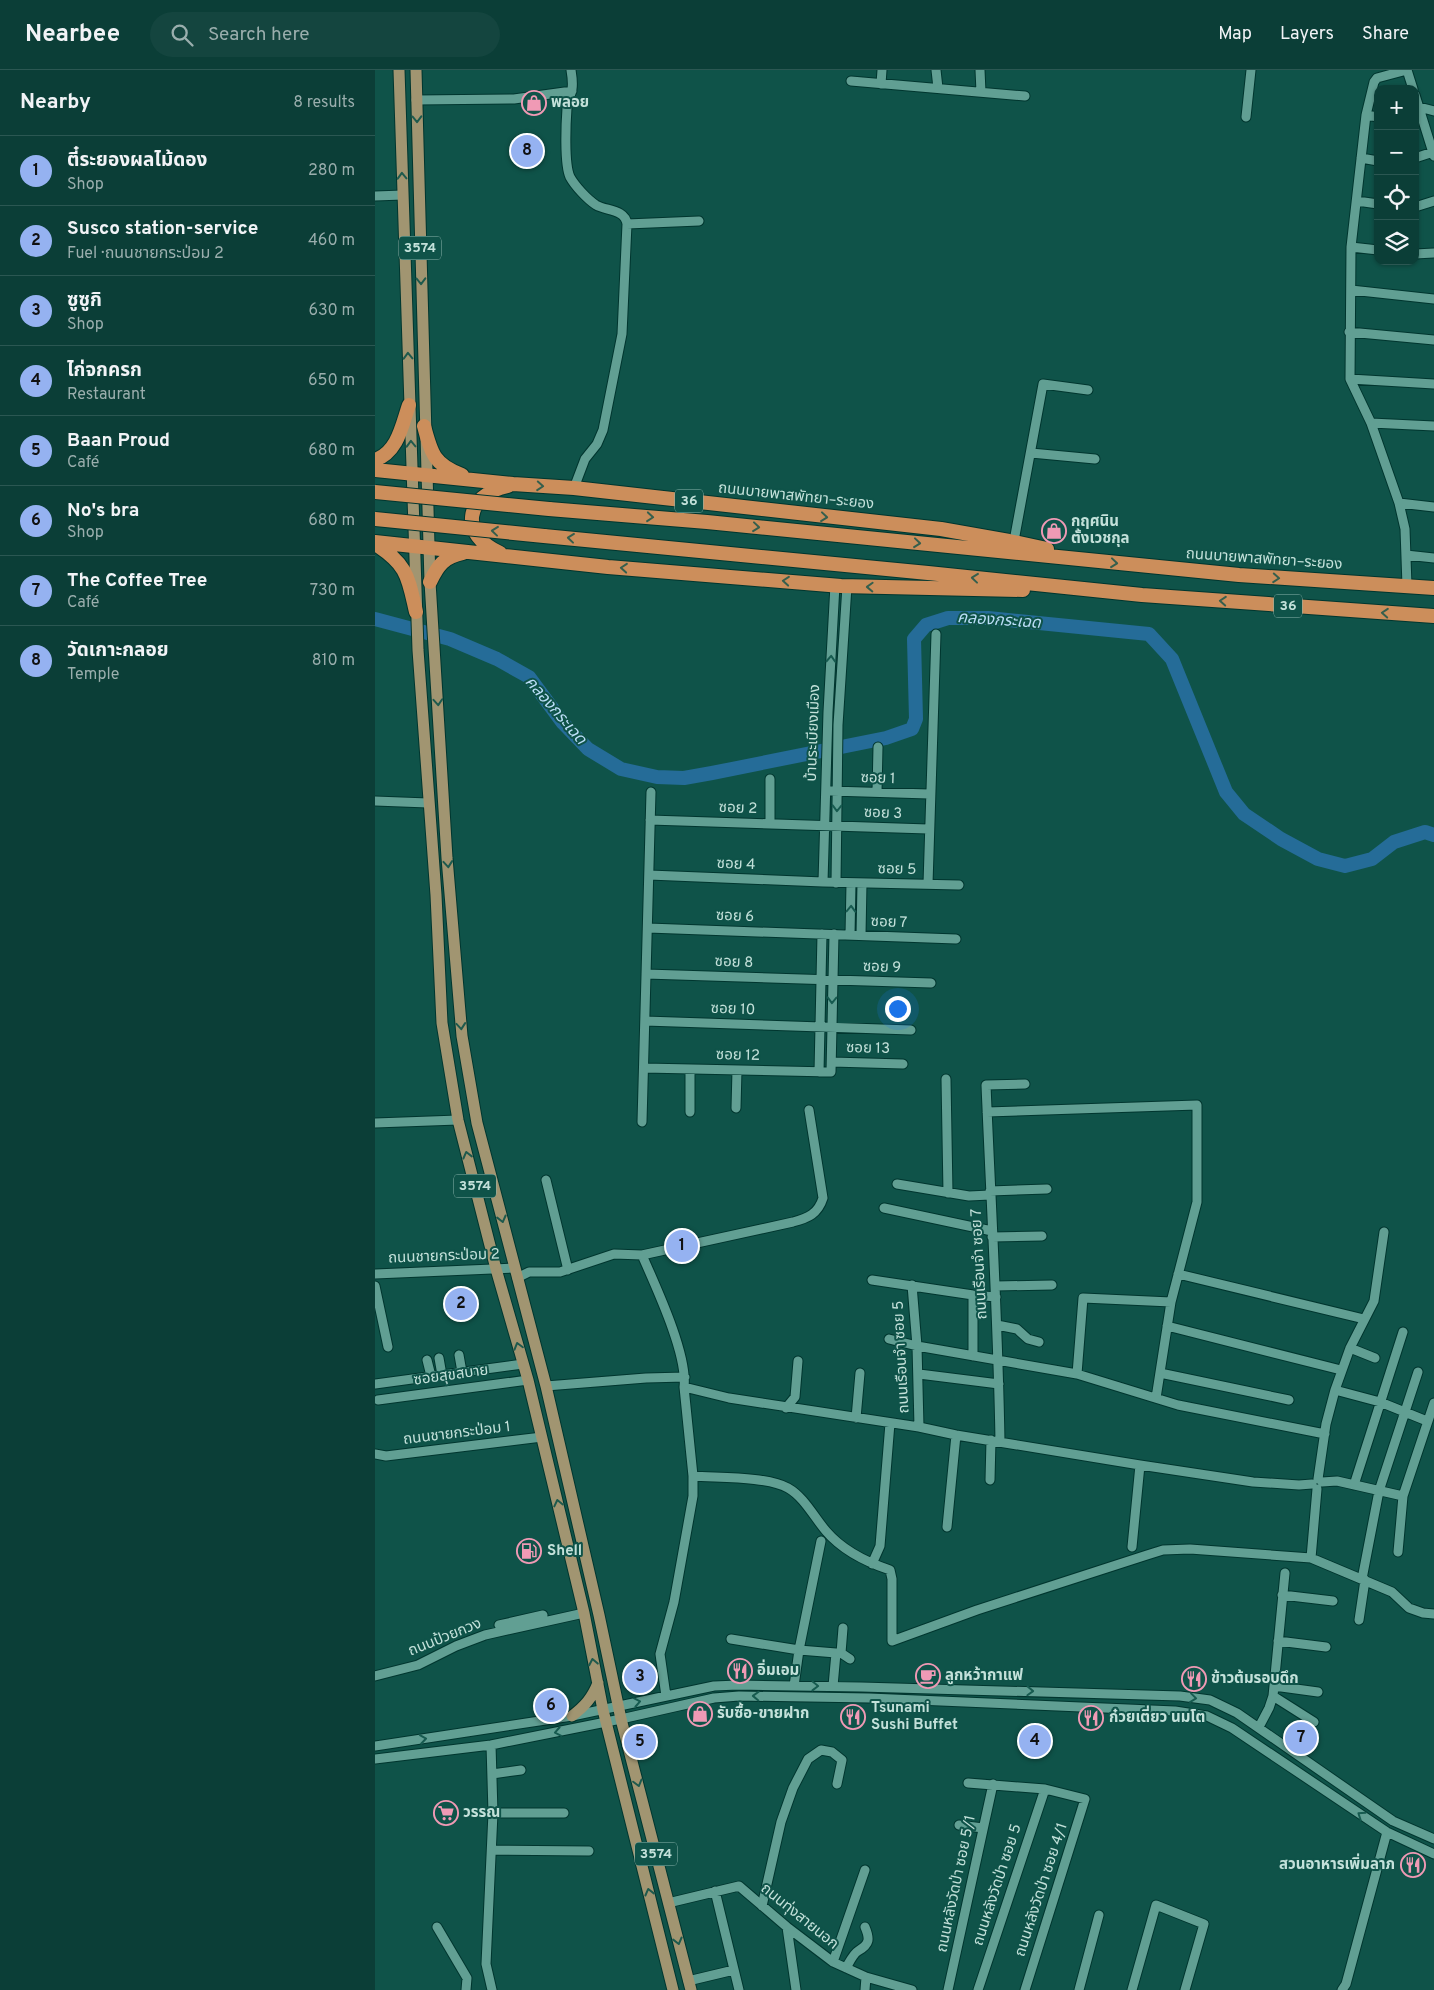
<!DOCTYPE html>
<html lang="en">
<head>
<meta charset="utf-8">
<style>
  body { margin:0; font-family:Overpass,"Noto Sans Thai",sans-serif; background:#14453f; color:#f1f3f6 }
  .controls { position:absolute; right:15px; top:15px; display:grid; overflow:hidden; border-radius:10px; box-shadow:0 1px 4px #0004 }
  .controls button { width:45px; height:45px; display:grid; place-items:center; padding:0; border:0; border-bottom:1px solid #2b5752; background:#0b3e37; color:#f1f3f6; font:25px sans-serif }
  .you { position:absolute; left:522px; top:938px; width:18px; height:18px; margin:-12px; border:4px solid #fff; border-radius:50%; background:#1a73e8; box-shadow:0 0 0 8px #1a73e833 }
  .badge { display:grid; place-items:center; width:32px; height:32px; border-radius:50%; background:#95b2f1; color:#111; font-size:16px; font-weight:700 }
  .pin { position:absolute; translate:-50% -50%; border:2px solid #fff; box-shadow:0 1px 5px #0006 }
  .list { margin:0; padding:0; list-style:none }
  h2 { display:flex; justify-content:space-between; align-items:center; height:65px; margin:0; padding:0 20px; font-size:21px }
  h2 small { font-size:16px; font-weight:400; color:#9aaead }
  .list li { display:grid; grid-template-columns:32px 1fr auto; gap:15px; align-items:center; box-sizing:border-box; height:70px; padding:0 20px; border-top:1px solid #2b5752 }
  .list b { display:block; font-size:19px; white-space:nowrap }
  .list p { margin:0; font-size:16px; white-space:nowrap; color:#9aaead }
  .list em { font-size:16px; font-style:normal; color:#9aaead }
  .icon { flex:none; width:28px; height:28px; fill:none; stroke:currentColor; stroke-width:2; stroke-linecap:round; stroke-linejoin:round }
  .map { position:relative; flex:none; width:1059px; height:1920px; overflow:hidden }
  header { display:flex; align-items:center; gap:30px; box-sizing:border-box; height:70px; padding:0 25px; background:#0b3e37; border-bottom:1px solid #2b5752 }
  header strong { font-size:24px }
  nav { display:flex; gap:28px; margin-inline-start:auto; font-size:18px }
  .search { width:350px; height:45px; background:#14453f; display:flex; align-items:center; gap:12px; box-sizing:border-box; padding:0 18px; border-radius:28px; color:#9aaead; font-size:19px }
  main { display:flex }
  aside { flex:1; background:#0b3e37 }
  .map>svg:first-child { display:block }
</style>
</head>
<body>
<header>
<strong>Nearbee</strong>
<div class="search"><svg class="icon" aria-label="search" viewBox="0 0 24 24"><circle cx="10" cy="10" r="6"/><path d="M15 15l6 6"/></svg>Search here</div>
<nav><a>Map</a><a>Layers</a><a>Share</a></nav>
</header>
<main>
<aside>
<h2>Nearby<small>8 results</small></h2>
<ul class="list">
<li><span class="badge">1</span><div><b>ตี๋ระยองผลไม้ดอง</b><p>Shop</p></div><em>280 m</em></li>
<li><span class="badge">2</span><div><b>Susco station-service</b><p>Fuel · ถนนชายกระป่อม 2</p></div><em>460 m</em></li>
<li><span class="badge">3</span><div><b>ซูซูกิ</b><p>Shop</p></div><em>630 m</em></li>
<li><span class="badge">4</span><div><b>ไก่จกครก</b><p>Restaurant</p></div><em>650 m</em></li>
<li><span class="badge">5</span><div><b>Baan Proud</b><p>Café</p></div><em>680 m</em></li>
<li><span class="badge">6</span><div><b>No's bra</b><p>Shop</p></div><em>680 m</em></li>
<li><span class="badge">7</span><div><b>The Coffee Tree</b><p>Café</p></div><em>730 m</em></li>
<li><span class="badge">8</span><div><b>วัดเกาะกลอย</b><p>Temple</p></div><em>810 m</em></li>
</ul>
</aside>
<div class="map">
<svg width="1059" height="1920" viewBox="0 0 1059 1920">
  <rect width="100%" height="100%" fill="#0f5349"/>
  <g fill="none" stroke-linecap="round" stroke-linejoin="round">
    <!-- river -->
    <path stroke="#256c98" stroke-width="14" d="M0,549L75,569L122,589L154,607L188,653L213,679L246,699L282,707L309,708L337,703L511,668L537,659L541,649L539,569L551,555L573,548H613L774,564L797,589L851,722L869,744L906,769L943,789L970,796L997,789L1019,772L1050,762L1059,765"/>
    <defs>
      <path id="minor" d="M196,0C197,6 198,13 197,19C196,26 192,31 192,38C191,52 189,94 195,107C200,116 212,129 221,135C231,141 250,139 252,154L247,264L228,360L222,374L210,389L199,418
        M561,0L563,18
        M605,0L606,22
        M1032,0L1002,8L999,12L991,45L976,177L975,309L996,353L1024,433L1030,459L1032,516
        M1032,0L1038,19
        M476,11L650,26
        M506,14L507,0
        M1040,25L1059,86
        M41,30L139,29L197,21
        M1040,39L1044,37L1059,41
        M991,45L1003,47
        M871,47L876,0
        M986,88L1003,91
        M1040,88L1058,82
        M0,126L28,125
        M982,131L1003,134
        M1040,137L1059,131
        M252,154L324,151
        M976,177L1003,180
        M1040,184L1059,183
        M976,220L1059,229
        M974,262L1059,270
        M975,309L1059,314
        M996,353L1059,356
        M656,383L720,389
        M1024,433L1059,437
        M639,471L668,314L713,320
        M1031,485L1059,488
        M456,721L554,724
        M502,722L503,677
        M0,731L53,733
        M275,750L553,759
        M395,753V709
        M274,805L448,812L584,815
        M448,812L453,642L460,515
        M461,813L463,655L472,516
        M553,814L561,564
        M273,858L581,869
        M475,865L476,813
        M486,865L487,813
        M271,904L556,913
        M270,951L536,960
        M457,992L528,994
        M269,998L456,1002L459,864
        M444,1002L447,864
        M571,1009L573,1123
        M361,1038L362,1000
        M315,1042V999
        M612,1042L822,1035V1132L796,1232L781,1328
        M267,1052L276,722
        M0,1053L83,1050
        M171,1110L193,1200
        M522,1114L594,1126L615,1125
        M615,1121L672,1119
        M509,1138L617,1161
        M617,1167L667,1166
        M267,1185L418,1152C433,1148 443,1144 448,1128L434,1040
        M0,1204L139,1198
        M803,1204L989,1249
        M142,1208L154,1202H185L239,1184L267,1185C281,1217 313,1285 309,1317L318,1406V1426L299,1532L285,1584L291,1626
        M497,1210L598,1225L621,1227
        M537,1215L542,1276L544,1357
        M0,1216L13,1277
        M621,1216L677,1215
        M598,1225V1286
        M622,1255L642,1259L653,1269L664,1272
        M792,1256L966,1300
        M514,1269L542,1276L702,1304L803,1335L950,1364
        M975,1278L1000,1288
        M84,1285L87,1302
        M64,1288L67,1305
        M52,1290L56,1306
        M785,1303L914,1330
        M544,1304L624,1314
        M702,1304L708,1228L796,1232
        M0,1314L148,1294
        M171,1316L271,1308L310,1307
        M309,1317L354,1328L544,1357L581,1365L765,1395L878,1412L924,1415L937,1414
        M960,1320L1005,1332L1052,1351
        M3,1330L153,1310
        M411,1338L420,1327L423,1291
        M481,1348L485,1303
        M625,1371C623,1252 616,1134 611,1015L650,1014
        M0,1384L11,1386L167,1367
        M318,1406C343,1408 391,1406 413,1418C429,1427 439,1447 451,1461C468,1481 491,1492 515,1500L517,1509V1571L602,1540L772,1485L788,1480L815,1479L936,1488L1017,1522L1034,1538L1048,1543L1059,1544
        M943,1409L951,1354L960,1320L975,1278L999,1231L1009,1162
        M615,1410L616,1370
        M947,1412L962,1411L1028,1426
        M979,1415L1028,1262
        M572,1457L581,1365
        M757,1477L765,1395
        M1023,1482L1028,1426L1059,1333
        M936,1488L942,1419
        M497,1494L505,1476L515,1353
        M987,1509L1004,1421L1043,1302
        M907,1525L958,1531
        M984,1550L990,1510
        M124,1555L168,1545
        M356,1569L424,1580L461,1583L458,1616
        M903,1571L951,1577
        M461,1583H466L468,1558
        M466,1583L475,1589
        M0,1606L43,1595L81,1576L110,1565L209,1543
        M419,1616L424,1580L446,1471
        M899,1616L943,1622
        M898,1626L939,1652
        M884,1657L894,1638L898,1626L910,1503
        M116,1675L118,1743L111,1894L117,1920
        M0,1676L197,1646L339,1616L363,1615L486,1617L805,1626L835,1630L862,1643L1018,1751L1059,1769
        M0,1689L116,1675L246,1649L339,1628L364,1626L494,1628L800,1641L832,1646L857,1658L1012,1762L1059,1784
        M117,1704L146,1700
        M593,1713L670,1719L710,1729L650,1920
        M118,1743H189
        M584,1755L608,1758
        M117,1780L214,1781
        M340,1821L364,1920
        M293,1833L364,1816L412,1857L458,1892L491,1907L537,1920
        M387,1836L406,1752L418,1718L433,1689L446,1680L457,1682L467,1690L462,1714
        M62,1857L92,1908L91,1920
        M412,1857L421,1920
        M458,1892L490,1800
        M471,1898C474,1893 478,1884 483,1881C495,1874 495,1869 490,1857
        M313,1911L359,1900
        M490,1920L491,1907
        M573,1920L618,1714
        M603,1920L670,1719
        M704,1920L724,1845
        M757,1920L781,1835L829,1854L810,1920
        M967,1920L971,1914L1012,1762"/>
      <path id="major" d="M24,0L43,580L61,825L67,953L83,1050L121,1199L153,1310L209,1543L228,1640L298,1920
        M41,0L55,512L72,788L87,966L102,1053L171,1316L224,1545L246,1649L316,1920
        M197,1646C210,1636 217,1628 223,1613"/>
      <path id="highway" d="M49,356C56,383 59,395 87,405
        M0,390C23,382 27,355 34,335
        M0,400L138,414L199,418L566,459L634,471L672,479
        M174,439L332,452L864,505L1059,518
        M169,466L553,503L767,525L1059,546
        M0,472L233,497L466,516L648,520
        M0,474C33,495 33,507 41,542
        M125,483C84,465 89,425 133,416
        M55,512C63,495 69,487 88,483"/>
    </defs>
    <!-- minor casing -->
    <use href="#minor" stroke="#01362f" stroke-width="11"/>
    <!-- major casing -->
    <use href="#major" stroke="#01362f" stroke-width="13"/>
    <!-- highway casing -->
    <use href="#highway" stroke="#01362f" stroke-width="16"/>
    <!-- minor -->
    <use href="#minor" stroke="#619f93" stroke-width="9"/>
    <!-- major -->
    <use href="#major" stroke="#a19571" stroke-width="11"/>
    <!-- highway -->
    <use href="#highway" stroke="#cc8e5b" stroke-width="14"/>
    <defs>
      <path id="highway-bridge" d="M0,422L174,439
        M0,449L169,466"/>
    </defs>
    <!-- highway-bridge casing -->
    <use href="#highway-bridge" stroke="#01362f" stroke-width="16" stroke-linecap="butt"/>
    <!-- highway-bridge -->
    <use href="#highway-bridge" stroke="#cc8e5b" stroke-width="14"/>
  </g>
  <!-- one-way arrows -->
  <defs><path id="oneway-chevron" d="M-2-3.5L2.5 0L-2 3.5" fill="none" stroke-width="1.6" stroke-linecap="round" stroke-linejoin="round" transform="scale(1.25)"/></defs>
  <g stroke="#1e5a4d">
    <use href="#oneway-chevron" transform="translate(42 49) rotate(89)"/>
    <use href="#oneway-chevron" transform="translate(27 106) rotate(-92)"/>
    <use href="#oneway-chevron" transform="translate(46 211) rotate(89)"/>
    <use href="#oneway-chevron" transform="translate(33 286) rotate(-92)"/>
    <use href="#oneway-chevron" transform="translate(36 374) rotate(-92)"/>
    <use href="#oneway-chevron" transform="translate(63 632) rotate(86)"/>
    <use href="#oneway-chevron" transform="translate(73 794) rotate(85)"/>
    <use href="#oneway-chevron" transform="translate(86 956) rotate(85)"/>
    <use href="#oneway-chevron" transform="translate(92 1085) rotate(-104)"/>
    <use href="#oneway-chevron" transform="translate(127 1149) rotate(76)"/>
    <use href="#oneway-chevron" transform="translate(143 1276) rotate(-106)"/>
    <use href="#oneway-chevron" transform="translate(183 1433) rotate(-103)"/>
    <use href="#oneway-chevron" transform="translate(218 1592) rotate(-101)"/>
    <use href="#oneway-chevron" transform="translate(263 1713) rotate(75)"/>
    <use href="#oneway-chevron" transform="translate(274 1822) rotate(-104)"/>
    <use href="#oneway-chevron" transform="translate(303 1871) rotate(76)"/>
  </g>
  <g stroke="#355f4d">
    <use href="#oneway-chevron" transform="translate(165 416) rotate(4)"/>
    <use href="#oneway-chevron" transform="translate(275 447) rotate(5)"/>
    <use href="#oneway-chevron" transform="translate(449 447) rotate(6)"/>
    <use href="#oneway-chevron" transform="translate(381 457) rotate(6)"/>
    <use href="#oneway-chevron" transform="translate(120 461) rotate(-174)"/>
    <use href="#oneway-chevron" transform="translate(196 468) rotate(-174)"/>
    <use href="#oneway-chevron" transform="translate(542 473) rotate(6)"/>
    <use href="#oneway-chevron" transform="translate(739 493) rotate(6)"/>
    <use href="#oneway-chevron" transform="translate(249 498) rotate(-175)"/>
    <use href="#oneway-chevron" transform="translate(600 508) rotate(-174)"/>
    <use href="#oneway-chevron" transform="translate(901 508) rotate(4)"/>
    <use href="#oneway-chevron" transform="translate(411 511) rotate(-175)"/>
    <use href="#oneway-chevron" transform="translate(495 517) rotate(-178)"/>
    <use href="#oneway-chevron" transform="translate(848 531) rotate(-176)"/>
    <use href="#oneway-chevron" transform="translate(1010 543) rotate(-176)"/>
  </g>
  <g stroke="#175b50">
    <use href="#oneway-chevron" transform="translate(456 589) rotate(-87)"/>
    <use href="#oneway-chevron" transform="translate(462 738) rotate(91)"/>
    <use href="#oneway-chevron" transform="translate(476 839) rotate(-88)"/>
    <use href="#oneway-chevron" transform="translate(457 930) rotate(91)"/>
    <use href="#oneway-chevron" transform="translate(440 1616) rotate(1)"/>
    <use href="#oneway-chevron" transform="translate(655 1621) rotate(2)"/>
    <use href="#oneway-chevron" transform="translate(381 1626) rotate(-178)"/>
    <use href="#oneway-chevron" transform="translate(818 1628) rotate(7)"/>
    <use href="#oneway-chevron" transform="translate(262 1632) rotate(-11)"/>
    <use href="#oneway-chevron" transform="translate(183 1662) rotate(169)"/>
    <use href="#oneway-chevron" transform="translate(48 1669) rotate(-8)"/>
    <use href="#oneway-chevron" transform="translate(986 1745) rotate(-146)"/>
  </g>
  <!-- icons -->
  <defs>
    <symbol id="shop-ring" viewBox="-11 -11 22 22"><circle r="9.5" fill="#0f5349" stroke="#f09ab5" stroke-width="1.5"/><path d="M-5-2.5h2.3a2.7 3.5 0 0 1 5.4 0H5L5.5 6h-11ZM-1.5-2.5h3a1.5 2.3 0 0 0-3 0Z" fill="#f09ab5"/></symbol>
    <symbol id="fuel-ring" viewBox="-11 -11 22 22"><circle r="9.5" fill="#0f5349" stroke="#f09ab5" stroke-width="1.5"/><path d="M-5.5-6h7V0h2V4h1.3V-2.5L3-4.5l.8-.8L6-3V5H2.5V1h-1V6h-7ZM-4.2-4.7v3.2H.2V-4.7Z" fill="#f09ab5"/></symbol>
    <symbol id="restaurant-ring" viewBox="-11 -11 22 22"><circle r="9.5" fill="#0f5349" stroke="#f09ab5" stroke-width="1.5"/><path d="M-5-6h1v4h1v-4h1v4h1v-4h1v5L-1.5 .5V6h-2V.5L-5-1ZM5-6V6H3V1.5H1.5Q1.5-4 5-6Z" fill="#f09ab5"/></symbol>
    <symbol id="cafe-ring" viewBox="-11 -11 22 22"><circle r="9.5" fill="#0f5349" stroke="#f09ab5" stroke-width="1.5"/><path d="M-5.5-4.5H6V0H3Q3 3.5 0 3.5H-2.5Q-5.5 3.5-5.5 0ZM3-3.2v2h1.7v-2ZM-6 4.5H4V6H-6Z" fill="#f09ab5"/></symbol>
    <symbol id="supermarket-ring" viewBox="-11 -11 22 22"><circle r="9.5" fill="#0f5349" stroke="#f09ab5" stroke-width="1.5"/><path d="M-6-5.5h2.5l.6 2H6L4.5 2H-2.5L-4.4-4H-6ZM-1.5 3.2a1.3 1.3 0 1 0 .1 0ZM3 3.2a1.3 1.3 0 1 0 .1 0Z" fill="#f09ab5"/></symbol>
  </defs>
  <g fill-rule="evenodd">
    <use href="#shop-ring" x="145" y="19" width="28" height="28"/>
    <use href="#shop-ring" x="665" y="447" width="28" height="28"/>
    <use href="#fuel-ring" x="140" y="1467" width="28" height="28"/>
    <use href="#restaurant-ring" x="351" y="1587" width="28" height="28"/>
    <use href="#cafe-ring" x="539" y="1592" width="28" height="28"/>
    <use href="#restaurant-ring" x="805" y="1595" width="28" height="28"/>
    <use href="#shop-ring" x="311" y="1630" width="28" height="28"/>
    <use href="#restaurant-ring" x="464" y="1633" width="28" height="28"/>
    <use href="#restaurant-ring" x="702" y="1634" width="28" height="28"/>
    <use href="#supermarket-ring" x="57" y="1729" width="28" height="28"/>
    <use href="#restaurant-ring" x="1024" y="1781" width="28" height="28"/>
  </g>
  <g text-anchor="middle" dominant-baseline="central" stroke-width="4" stroke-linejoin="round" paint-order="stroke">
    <!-- shield labels -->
    <g fill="#0f5349" stroke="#8db6ae" stroke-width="1">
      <rect x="24" y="166.5" width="42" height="23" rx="4"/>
      <rect x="300" y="419.5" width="28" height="23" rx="4"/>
      <rect x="899" y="524.5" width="28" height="23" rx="4"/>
      <rect x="79" y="1104.5" width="42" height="23" rx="4"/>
      <rect x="260" y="1772.5" width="42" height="23" rx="4"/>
    </g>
    <g font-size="14" font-weight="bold" fill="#c3e1da">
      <text x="45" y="178">3574</text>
      <text x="314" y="431">36</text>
      <text x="913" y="536">36</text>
      <text x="100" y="1116">3574</text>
      <text x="281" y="1784">3574</text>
    </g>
    <!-- poi labels -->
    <g font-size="15" font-weight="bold" fill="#c3e1da" stroke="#0f5349" text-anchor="start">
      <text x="176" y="33">พลอย</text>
      <text x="696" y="452">กฤศนิน<tspan x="696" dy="17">ตั้งเวชกุล</tspan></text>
      <text x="172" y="1481">Shell</text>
      <text x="382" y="1601">อิ่มเอม</text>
      <text x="570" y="1606">ลูกหว้ากาแฟ</text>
      <text x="836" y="1609">ข้าวต้มรอบดึก</text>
      <text x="496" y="1638">Tsunami<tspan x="496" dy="17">Sushi Buffet</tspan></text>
      <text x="342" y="1644">รับซื้อ-ขายฝาก</text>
      <text x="734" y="1648">ก๋วยเตี่ยว นมโต</text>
      <text x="88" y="1743">วรรณ</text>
      <text x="1020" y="1795" text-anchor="end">สวนอาหารเพิ่มลาภ</text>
    </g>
    <!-- street labels -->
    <g font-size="15" fill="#c3e1da" stroke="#0f5349">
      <text transform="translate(421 427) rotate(6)">ถนนบายพาสพัทยา–ระยอง</text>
      <text transform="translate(889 490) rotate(4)">ถนนบายพาสพัทยา–ระยอง</text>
      <text transform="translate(439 663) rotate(-88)">บ้านระเบียงเมือง</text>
      <text transform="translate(503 709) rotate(2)">ซอย 1</text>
      <text transform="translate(363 739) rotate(2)">ซอย 2</text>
      <text transform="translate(508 744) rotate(2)">ซอย 3</text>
      <text transform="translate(361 795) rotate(2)">ซอย 4</text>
      <text transform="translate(522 800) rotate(1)">ซอย 5</text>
      <text transform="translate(360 847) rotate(2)">ซอย 6</text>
      <text transform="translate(514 853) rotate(2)">ซอย 7</text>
      <text transform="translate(359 893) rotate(2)">ซอย 8</text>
      <text transform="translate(507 898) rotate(2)">ซอย 9</text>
      <text transform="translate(358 940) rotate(2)">ซอย 10</text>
      <text transform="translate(493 979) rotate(1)">ซอย 13</text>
      <text transform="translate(363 986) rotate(1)">ซอย 12</text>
      <text transform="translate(69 1187) rotate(-2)">ถนนชายกระป่อม 2</text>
      <text transform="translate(605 1194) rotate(-93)">ถนนเรือนจำ ซอย 7</text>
      <text transform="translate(527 1287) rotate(-93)">ถนนเรือนจำ ซอย 5</text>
      <text transform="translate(76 1306) rotate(-8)">ซอยสุขสบาย</text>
      <text transform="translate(82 1364) rotate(-7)">ถนนชายกระป่อม 1</text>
      <text transform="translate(70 1568) rotate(-22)">ถนนป้วยกวง</text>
      <text transform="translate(582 1814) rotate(-78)">ถนนหลังวัดป่า ซอย 5/1</text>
      <text transform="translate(623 1815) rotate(-72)">ถนนหลังวัดป่า ซอย 5</text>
      <text transform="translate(667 1820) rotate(-72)">ถนนหลังวัดป่า ซอย 4/1</text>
      <text transform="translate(424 1847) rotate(39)">ถนนทุ่งสายนอก</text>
    </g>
    <!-- water labels -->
    <g font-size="16" font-style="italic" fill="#bbdef7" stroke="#0f5349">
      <text transform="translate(624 551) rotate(4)">คลองกระเฉด</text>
      <text transform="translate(180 641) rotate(49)">คลองกระเฉด</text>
    </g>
  </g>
</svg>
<div class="controls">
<button>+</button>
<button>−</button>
<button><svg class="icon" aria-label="locate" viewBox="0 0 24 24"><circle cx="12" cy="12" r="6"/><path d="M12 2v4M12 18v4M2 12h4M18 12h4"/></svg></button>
<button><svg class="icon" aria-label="layers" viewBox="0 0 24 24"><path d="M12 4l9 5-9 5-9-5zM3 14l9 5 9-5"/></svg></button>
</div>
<div class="you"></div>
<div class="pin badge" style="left:307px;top:1176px">1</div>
<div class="pin badge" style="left:86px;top:1234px">2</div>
<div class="pin badge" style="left:265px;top:1607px">3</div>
<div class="pin badge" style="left:660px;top:1671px">4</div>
<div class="pin badge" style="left:265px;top:1672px">5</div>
<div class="pin badge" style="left:176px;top:1636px">6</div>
<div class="pin badge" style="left:926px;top:1668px">7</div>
<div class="pin badge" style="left:152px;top:81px">8</div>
</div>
</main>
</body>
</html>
